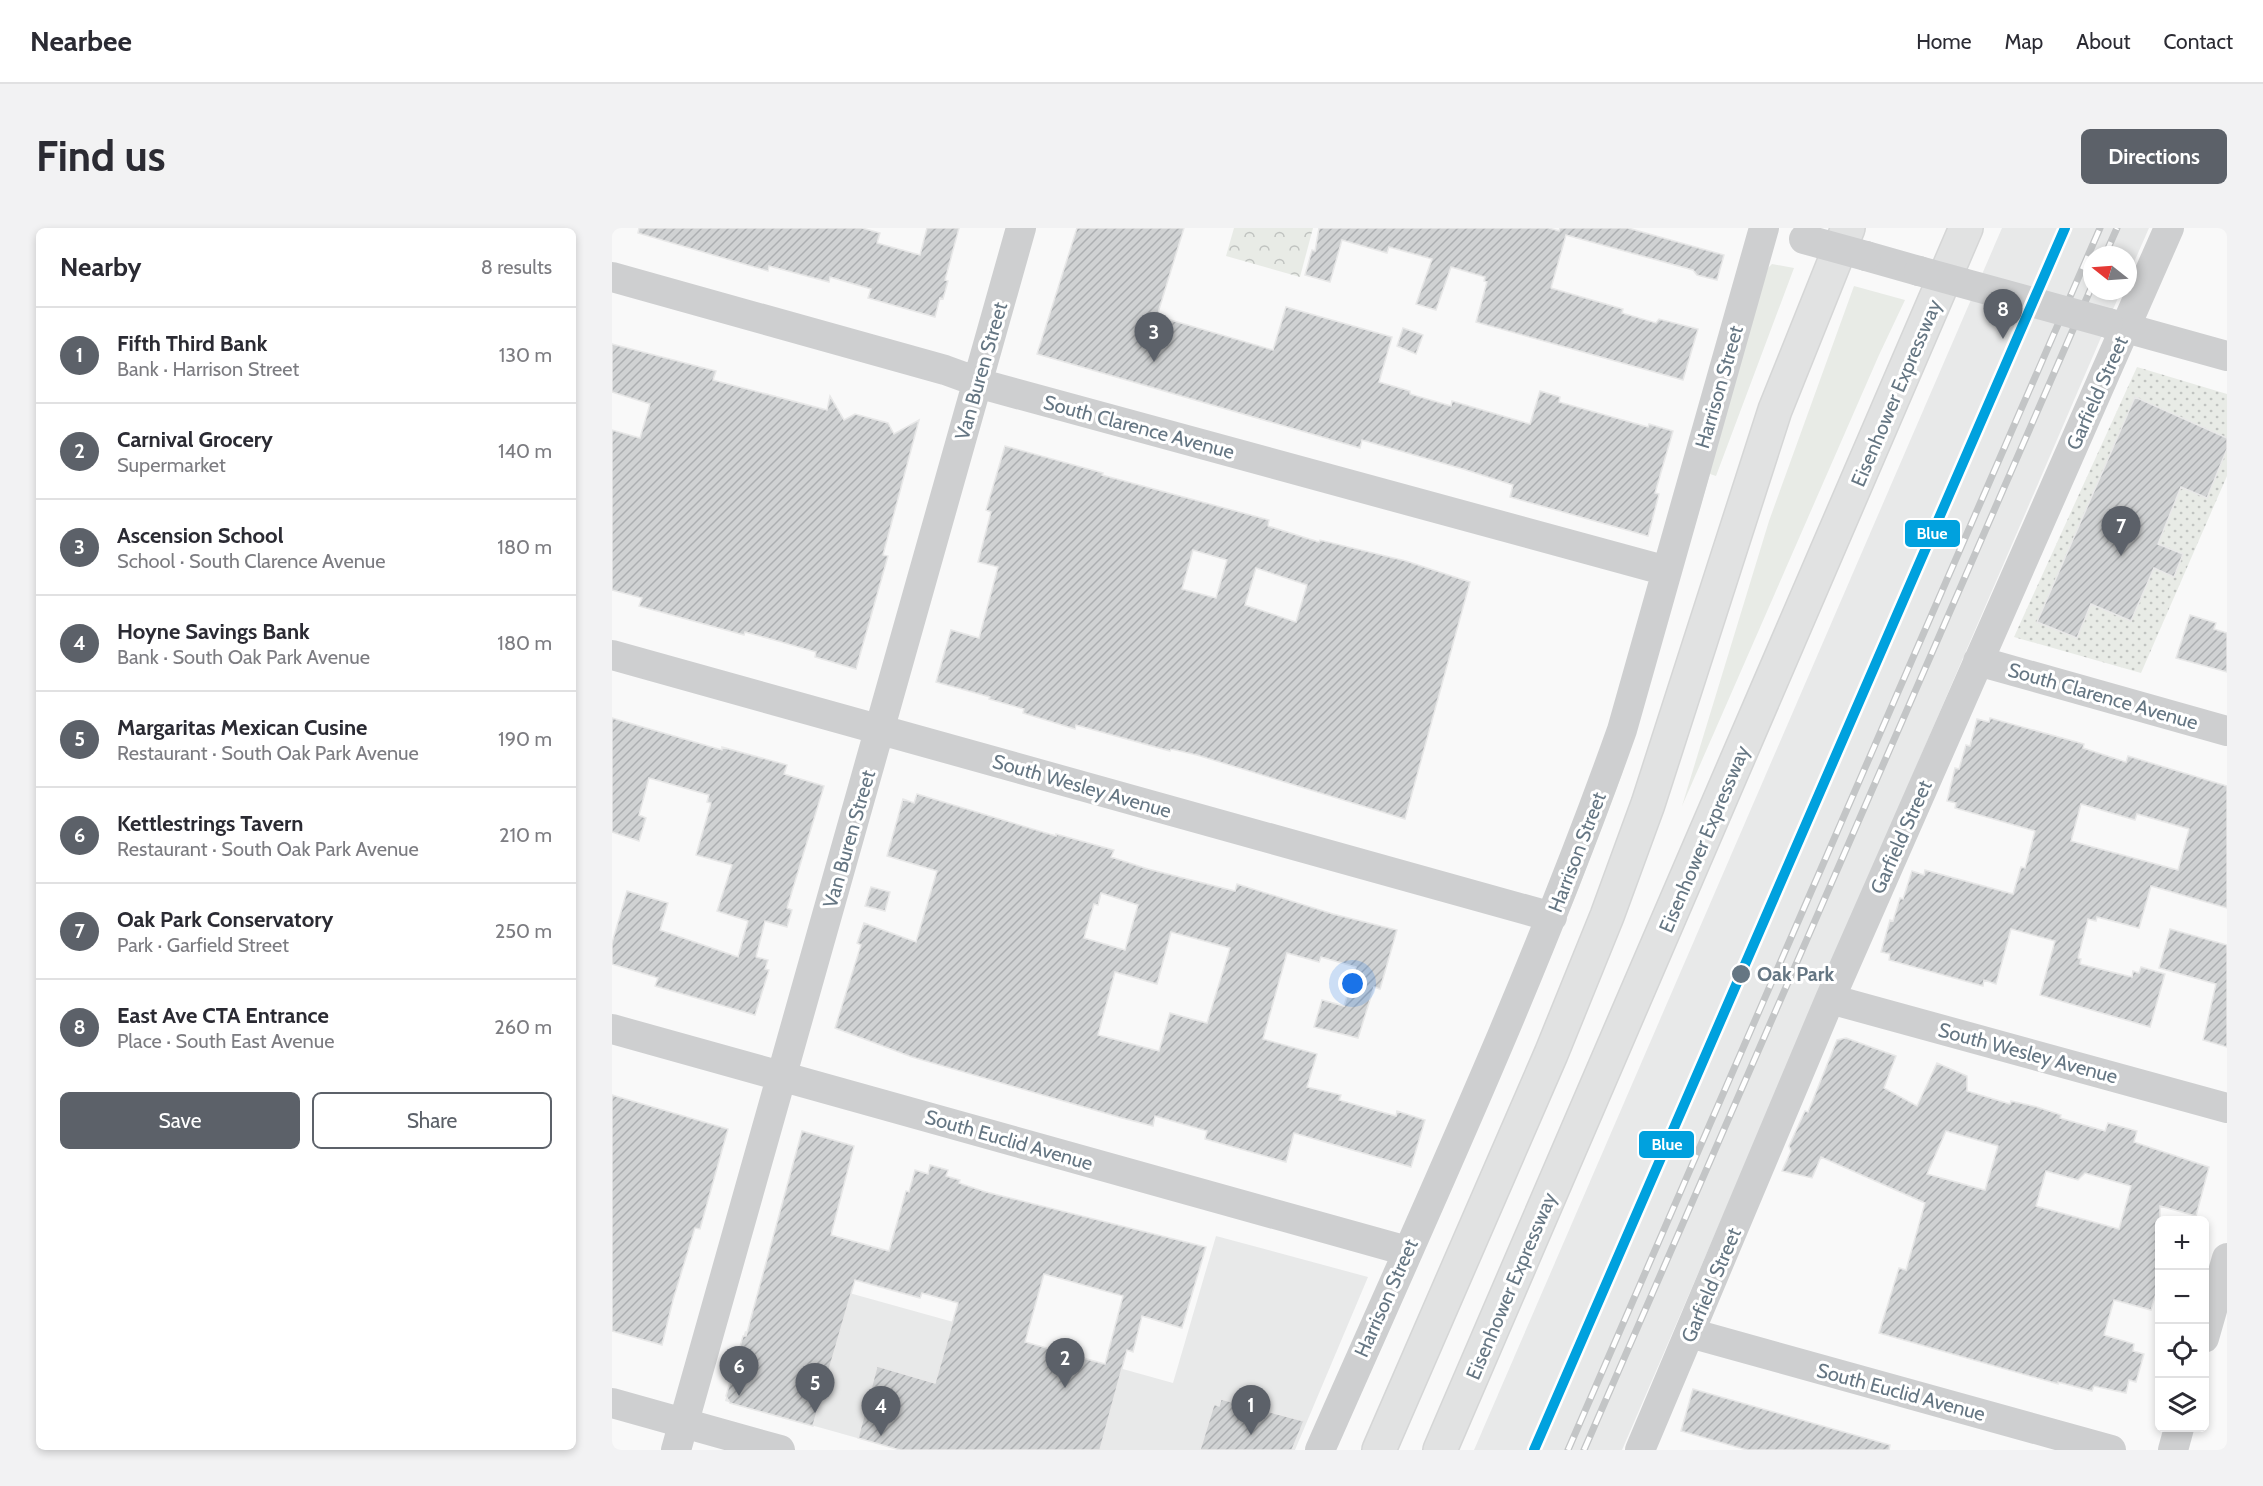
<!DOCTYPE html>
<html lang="en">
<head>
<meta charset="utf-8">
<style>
  body { margin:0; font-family:Cabin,sans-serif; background:#f2f2f3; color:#2b2b33 }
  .controls { position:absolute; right:18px; bottom:18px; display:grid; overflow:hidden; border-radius:9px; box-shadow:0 3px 9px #0003 }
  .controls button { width:54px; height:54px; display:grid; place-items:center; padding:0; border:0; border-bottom:2px solid #e1e1e2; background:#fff; color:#2b2b33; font:30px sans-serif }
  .compass { position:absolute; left:1471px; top:18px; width:54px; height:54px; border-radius:50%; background:#fff; box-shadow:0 3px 9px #0003; rotate:287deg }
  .you { position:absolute; left:741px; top:756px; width:21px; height:21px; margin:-15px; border:4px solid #fff; border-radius:50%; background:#1a73e8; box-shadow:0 0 0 9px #1a73e833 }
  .badge { display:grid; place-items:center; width:39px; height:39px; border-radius:50%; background:#5c6169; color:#fff; font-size:20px; font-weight:700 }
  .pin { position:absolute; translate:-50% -50px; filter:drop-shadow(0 2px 3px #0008) }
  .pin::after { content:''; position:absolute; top:32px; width:21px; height:18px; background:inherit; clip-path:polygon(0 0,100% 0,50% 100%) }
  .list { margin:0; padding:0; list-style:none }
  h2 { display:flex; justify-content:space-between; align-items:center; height:78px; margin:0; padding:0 24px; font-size:26px }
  h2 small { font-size:20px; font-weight:400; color:#7c7c81 }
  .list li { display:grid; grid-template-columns:39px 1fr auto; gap:18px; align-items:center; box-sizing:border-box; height:96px; padding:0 24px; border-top:2px solid #e1e1e2 }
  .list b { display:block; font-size:22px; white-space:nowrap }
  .list p { margin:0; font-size:20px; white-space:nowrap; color:#7c7c81 }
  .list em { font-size:20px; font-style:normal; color:#7c7c81 }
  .actions { display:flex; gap:12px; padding:18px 24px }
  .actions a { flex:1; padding:14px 0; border:2px solid #5c6169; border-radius:9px; text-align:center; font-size:21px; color:#5c6169 }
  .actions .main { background:#5c6169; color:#fff }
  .icon { flex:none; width:33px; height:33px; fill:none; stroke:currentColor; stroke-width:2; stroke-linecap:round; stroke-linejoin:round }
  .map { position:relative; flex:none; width:1615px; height:1222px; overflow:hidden; border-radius:9px }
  header { display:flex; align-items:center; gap:36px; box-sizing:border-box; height:84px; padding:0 30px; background:#fff; border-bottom:2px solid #e1e1e2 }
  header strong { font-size:28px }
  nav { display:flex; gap:33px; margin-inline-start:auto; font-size:21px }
  .intro { display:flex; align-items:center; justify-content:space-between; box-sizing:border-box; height:144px; padding:0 36px }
  h1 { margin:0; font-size:42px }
  .button { padding:15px 27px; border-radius:9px; background:#5c6169; color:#fff; font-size:21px; font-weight:700 }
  main { display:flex; gap:36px; padding:0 36px }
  aside { flex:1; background:#fff; border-radius:9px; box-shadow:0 3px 9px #0003 }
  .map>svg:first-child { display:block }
</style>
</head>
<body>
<header>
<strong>Nearbee</strong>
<nav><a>Home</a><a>Map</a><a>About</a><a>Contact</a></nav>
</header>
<div class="intro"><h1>Find us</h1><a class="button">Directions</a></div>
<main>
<aside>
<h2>Nearby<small>8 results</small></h2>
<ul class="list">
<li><span class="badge">1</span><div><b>Fifth Third Bank</b><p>Bank · Harrison Street</p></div><em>130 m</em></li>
<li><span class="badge">2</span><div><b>Carnival Grocery</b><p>Supermarket</p></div><em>140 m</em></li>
<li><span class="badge">3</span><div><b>Ascension School</b><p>School · South Clarence Avenue</p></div><em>180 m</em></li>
<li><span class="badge">4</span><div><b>Hoyne Savings Bank</b><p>Bank · South Oak Park Avenue</p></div><em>180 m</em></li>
<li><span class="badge">5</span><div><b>Margaritas Mexican Cusine</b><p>Restaurant · South Oak Park Avenue</p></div><em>190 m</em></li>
<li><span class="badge">6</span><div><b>Kettlestrings Tavern</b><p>Restaurant · South Oak Park Avenue</p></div><em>210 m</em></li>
<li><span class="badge">7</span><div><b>Oak Park Conservatory</b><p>Park · Garfield Street</p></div><em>250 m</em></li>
<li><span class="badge">8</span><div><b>East Ave CTA Entrance</b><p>Place · South East Avenue</p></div><em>260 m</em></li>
</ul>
<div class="actions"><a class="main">Save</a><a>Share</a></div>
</aside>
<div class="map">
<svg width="1615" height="1222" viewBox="0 0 1615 1222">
  <defs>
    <pattern id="park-crowns" width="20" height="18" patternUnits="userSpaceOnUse" patternTransform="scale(1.5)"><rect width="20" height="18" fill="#e8ebe6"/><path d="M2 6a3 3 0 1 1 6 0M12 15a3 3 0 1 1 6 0" fill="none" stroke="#c0c3c0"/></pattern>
    <pattern id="garden-dots" width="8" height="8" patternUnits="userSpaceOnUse" patternTransform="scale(1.5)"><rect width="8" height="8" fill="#e8ebe6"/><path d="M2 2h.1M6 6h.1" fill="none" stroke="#c0c3c0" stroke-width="1.8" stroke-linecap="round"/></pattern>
    <pattern id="building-hatch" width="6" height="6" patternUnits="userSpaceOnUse" patternTransform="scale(1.5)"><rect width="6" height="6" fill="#d0d2d3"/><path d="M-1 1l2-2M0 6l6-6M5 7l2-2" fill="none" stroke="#acafb1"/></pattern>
  </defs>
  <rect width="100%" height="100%" fill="#f9f9f9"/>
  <!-- built -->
  <path fill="#e8e9e9" d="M1390,0H1537L1516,48V27H1480V63H1509L1010,1222H862Z
    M604,1008L756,1049L683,1222H288L113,1173L133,1103L188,1118L205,1056L561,1155Z"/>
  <!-- grass -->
  <path fill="#e8ebe6" d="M1160,36L1182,40L1104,248L1098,246L1010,546L964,667L792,1068L903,805L1156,40Z
    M1242,58L1293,72L1267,127L1070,578L1157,293Z"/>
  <!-- park -->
  <path fill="url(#park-crowns)" d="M622,0H701L688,49L614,28Z"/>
  <!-- garden -->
  <path fill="url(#garden-dots)" d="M1525,139L1615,166V248L1529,445L1402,409Z"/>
  <!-- building -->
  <path fill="url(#building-hatch)" stroke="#e8e8e8" stroke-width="1.5" fill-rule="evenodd" d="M27,0H250L268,5L265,15L308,27L315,0H347L333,52L336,53L331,71L328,70L323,89L256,70L259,61L218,49L217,54L157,38L156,43L26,5Z
    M465,0H572L545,88L661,122L674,79L780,109L767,154L798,163V166L839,178L840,173L918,196L928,163L948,169L947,174L1036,199L1037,196L1061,203L1043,265L1047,266L1036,308L898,269L901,257L851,241L750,212L748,220L425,126Z
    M707,0H937L947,3L948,0H1016L1112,27L1105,52L1085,47L1081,42L954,7L939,60L1011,81L1010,85L1044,95L1047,91L1086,101L1071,152L864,94L875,54L872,53L873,49L839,39L824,82L804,76L820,31L777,19L775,25L730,12L718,54L693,47L700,22L703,23Z
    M791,100L811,107L804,126L785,118Z
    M0,116L104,143L101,152L215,182L218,168L232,192L243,186L276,195L282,206L307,192L271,327L276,328L244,441L203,429L204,424L166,413L133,404L132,407L27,378L30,370L0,362V202L28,210L38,176L0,164Z
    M1523,169L1615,210V221L1595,270L1569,259L1546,316L1571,326L1562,349L1542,340L1519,393L1479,376L1465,410L1425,394Z
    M393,218L491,245L490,247L657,292L656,298L707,314L708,312L794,333L858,354L793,591L585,527L559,521L558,523L464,497L463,501L411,485L412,481L377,471L378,469L324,454L339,402L367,410L386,339L366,334L379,284L374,282ZM581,322L615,332L604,370L570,361ZM644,340L695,357L684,394L633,377Z
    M1578,387L1604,395L1602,401L1615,405V444L1564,430Z
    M0,490L110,522V519L175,537L172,546L212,558L175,680L180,682L175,699L153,693L144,729L156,732L153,741L157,742L143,787L43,758L46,750L0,736V715L15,663L56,675L48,702L126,729L136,693L105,683L120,637L84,627L99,575L95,574L97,567L37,550L27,587L34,590L27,613L0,604Z
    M1378,490L1472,516L1471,520L1514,534L1516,528L1615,558V680L1539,658L1527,700L1485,689L1484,693L1476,691L1466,730L1469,731L1468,736L1520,749L1521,743L1527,745L1529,739L1553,746L1538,799L1428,767L1443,713L1399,701L1384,756L1372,752L1371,758L1277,732L1278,726L1269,724L1278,692L1281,693L1288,670L1291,671L1300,643L1312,647L1313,642L1401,666L1409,639L1413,640L1423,603L1343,580L1344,575L1335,573L1343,540L1347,541L1354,517L1358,518L1365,491L1377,494ZM1469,576L1523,592L1525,586L1577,601L1566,642L1459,613Z
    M305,566L444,608V606L502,622L499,629L536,641L623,663L625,656L721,686L785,702L768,761L762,759L746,810L702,799L710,772L732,778L744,739L709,729L707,734L675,725L651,811L705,826L695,859L729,867L727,872L784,888L785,883L813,892L799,939L682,905L674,934L593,911L595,903L543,888L541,898L510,890L300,829L223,800L249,717L245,715L252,695L304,714L325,643L275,628L291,571L302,575ZM489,665L526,677L513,722L472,710L482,676L486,677ZM559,704L618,720L595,795L558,785L547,823L486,807L503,744L545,756Z
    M259,659L278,664L273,683L253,678Z
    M1558,701L1615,717V819L1591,812L1604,756L1547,740Z
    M1234,810L1284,828L1272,860L1305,878L1325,835L1355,848V863L1398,876L1399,873L1425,879L1449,887L1448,890L1493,903L1496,895L1525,903L1522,914L1597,939L1584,988L1548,978V1052L1539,1082L1502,1072L1492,1107L1522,1116L1521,1123L1532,1126L1524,1154L1517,1152L1514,1165L1482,1158L1480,1163L1446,1154V1156L1267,1105L1287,1040L1294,1042L1313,975L1209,929L1200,950L1170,943L1179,923L1177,918L1193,883L1196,884L1225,812ZM1334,903L1386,918L1373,962L1315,946ZM1434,943L1466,952L1473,945L1519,958L1507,1001L1424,978Z
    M0,867L116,901L88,1001L83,1000L61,1072L50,1117L0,1103Z
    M190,903L242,918L219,1007L277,1023L294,963L297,964L303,942L316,946L318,937L336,942L334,948L348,952L347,955L374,964L594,1019L570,1100L530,1088L521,1124L515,1122L488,1222H288L246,1210L265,1138L323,1155L346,1075L310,1065L308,1070L243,1052L201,1198L118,1175L114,1168L131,1108H134ZM432,1046L511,1068L493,1136L413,1114Z
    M1081,1161L1278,1217L1277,1222H1135L1069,1203Z
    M609,1171L692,1193L680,1222H588L602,1176L607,1178Z"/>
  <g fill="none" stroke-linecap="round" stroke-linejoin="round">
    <defs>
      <path id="highway" d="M767,1222L939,826L995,688L1036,576L1163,182L1236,0
        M828,1222L1354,0"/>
    </defs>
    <!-- highway casing -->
    <use href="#highway" stroke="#d5d6d6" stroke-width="36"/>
    <!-- minor -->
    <path stroke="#cecfd0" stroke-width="30" d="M1254,28L1307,43
      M0,49L333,142L380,159L1055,343
      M1496,95L1615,128
      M0,427L940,689
      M1366,433L1615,503
      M1218,771L1615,880
      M0,801L795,1023
      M1078,1105L1499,1222
      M1592,1110L1615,1030
      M0,1175L168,1222
      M64,1222L409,0
      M708,1222C813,984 923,747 1010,502L1152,0
      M1028,1222L1218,771L1557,0
      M1561,1222L1567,1200"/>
    <!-- highway -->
    <use href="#highway" stroke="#e1e2e2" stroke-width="33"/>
    <defs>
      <path id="rail" d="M1493,27L1505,0
        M956,1222L1488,0
        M972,1222L1480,58"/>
    </defs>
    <!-- rail casing -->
    <use href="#rail" stroke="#c3c5c6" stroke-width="7"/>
    <!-- rail -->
    <use href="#rail" stroke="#fff" stroke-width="4.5" stroke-dasharray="14" stroke-linecap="butt"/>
    <!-- minor-bridge -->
    <path stroke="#cecfd0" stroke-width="30" d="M1192,11L1254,28
      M1307,43L1496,95"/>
    <defs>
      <path id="metro-1" d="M922,1222L1453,0"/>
    </defs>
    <!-- metro-1 casing -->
    <use href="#metro-1" stroke="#fff" stroke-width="15"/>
    <!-- metro-1 -->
    <use href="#metro-1" stroke="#00a1de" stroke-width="10"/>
  </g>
  <!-- markers -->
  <circle fill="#657683" stroke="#fff" stroke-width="2" cx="1129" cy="746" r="10"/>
  <g text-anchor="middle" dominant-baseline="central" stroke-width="6" stroke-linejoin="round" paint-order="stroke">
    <!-- street labels -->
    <g font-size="20" fill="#657683" stroke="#fff">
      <text transform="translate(369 143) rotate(-74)">Van Buren Street</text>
      <text transform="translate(1107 159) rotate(-74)">Harrison Street</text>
      <text transform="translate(1284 165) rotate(-67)">Eisenhower Expressway</text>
      <text transform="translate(1485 165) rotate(-66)">Garfield Street</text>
      <text transform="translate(527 199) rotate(15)">South Clarence Avenue</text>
      <text transform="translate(1491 468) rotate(16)">South Clarence Avenue</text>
      <text transform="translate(470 558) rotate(16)">South Wesley Avenue</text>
      <text transform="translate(1289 609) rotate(-66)">Garfield Street</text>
      <text transform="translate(237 611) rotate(-74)">Van Buren Street</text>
      <text transform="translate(1092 611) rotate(-67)">Eisenhower Expressway</text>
      <text transform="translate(965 624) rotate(-69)">Harrison Street</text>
      <text transform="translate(1416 825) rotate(15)">South Wesley Avenue</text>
      <text transform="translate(397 912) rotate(16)">South Euclid Avenue</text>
      <text transform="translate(1099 1057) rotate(-67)">Garfield Street</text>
      <text transform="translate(899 1058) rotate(-67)">Eisenhower Expressway</text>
      <text transform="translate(774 1070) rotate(-66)">Harrison Street</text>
      <text transform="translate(1289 1164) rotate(15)">South Euclid Avenue</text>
    </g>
    <!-- stop labels -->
    <g font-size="20" font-weight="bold" fill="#657683" stroke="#fff" text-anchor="start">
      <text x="1145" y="746">Oak Park</text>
    </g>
  </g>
  <g stroke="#fff" stroke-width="2">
    <rect x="1292" y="291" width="57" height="29" rx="6" fill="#00a1de"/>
    <rect x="1026" y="902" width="57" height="29" rx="6" fill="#00a1de"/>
  </g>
  <g font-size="16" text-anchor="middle" font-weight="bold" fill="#fff">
    <text x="1320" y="311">Blue</text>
    <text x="1055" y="922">Blue</text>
  </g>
</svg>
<div class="controls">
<button>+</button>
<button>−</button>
<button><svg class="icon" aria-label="locate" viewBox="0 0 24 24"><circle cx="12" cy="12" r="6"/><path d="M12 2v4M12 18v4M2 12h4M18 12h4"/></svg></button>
<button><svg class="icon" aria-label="layers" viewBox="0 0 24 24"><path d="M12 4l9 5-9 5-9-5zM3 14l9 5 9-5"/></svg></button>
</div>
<svg class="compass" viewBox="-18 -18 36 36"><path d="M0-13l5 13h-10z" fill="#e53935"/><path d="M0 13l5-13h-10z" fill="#7c7c81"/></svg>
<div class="you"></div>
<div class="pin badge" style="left:639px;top:1207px">1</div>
<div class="pin badge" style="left:453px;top:1160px">2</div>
<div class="pin badge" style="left:542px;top:134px">3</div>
<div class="pin badge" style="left:269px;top:1208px">4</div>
<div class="pin badge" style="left:203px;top:1185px">5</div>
<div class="pin badge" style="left:127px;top:1168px">6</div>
<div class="pin badge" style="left:1509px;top:328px">7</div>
<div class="pin badge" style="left:1391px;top:111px">8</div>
</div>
</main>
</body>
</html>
